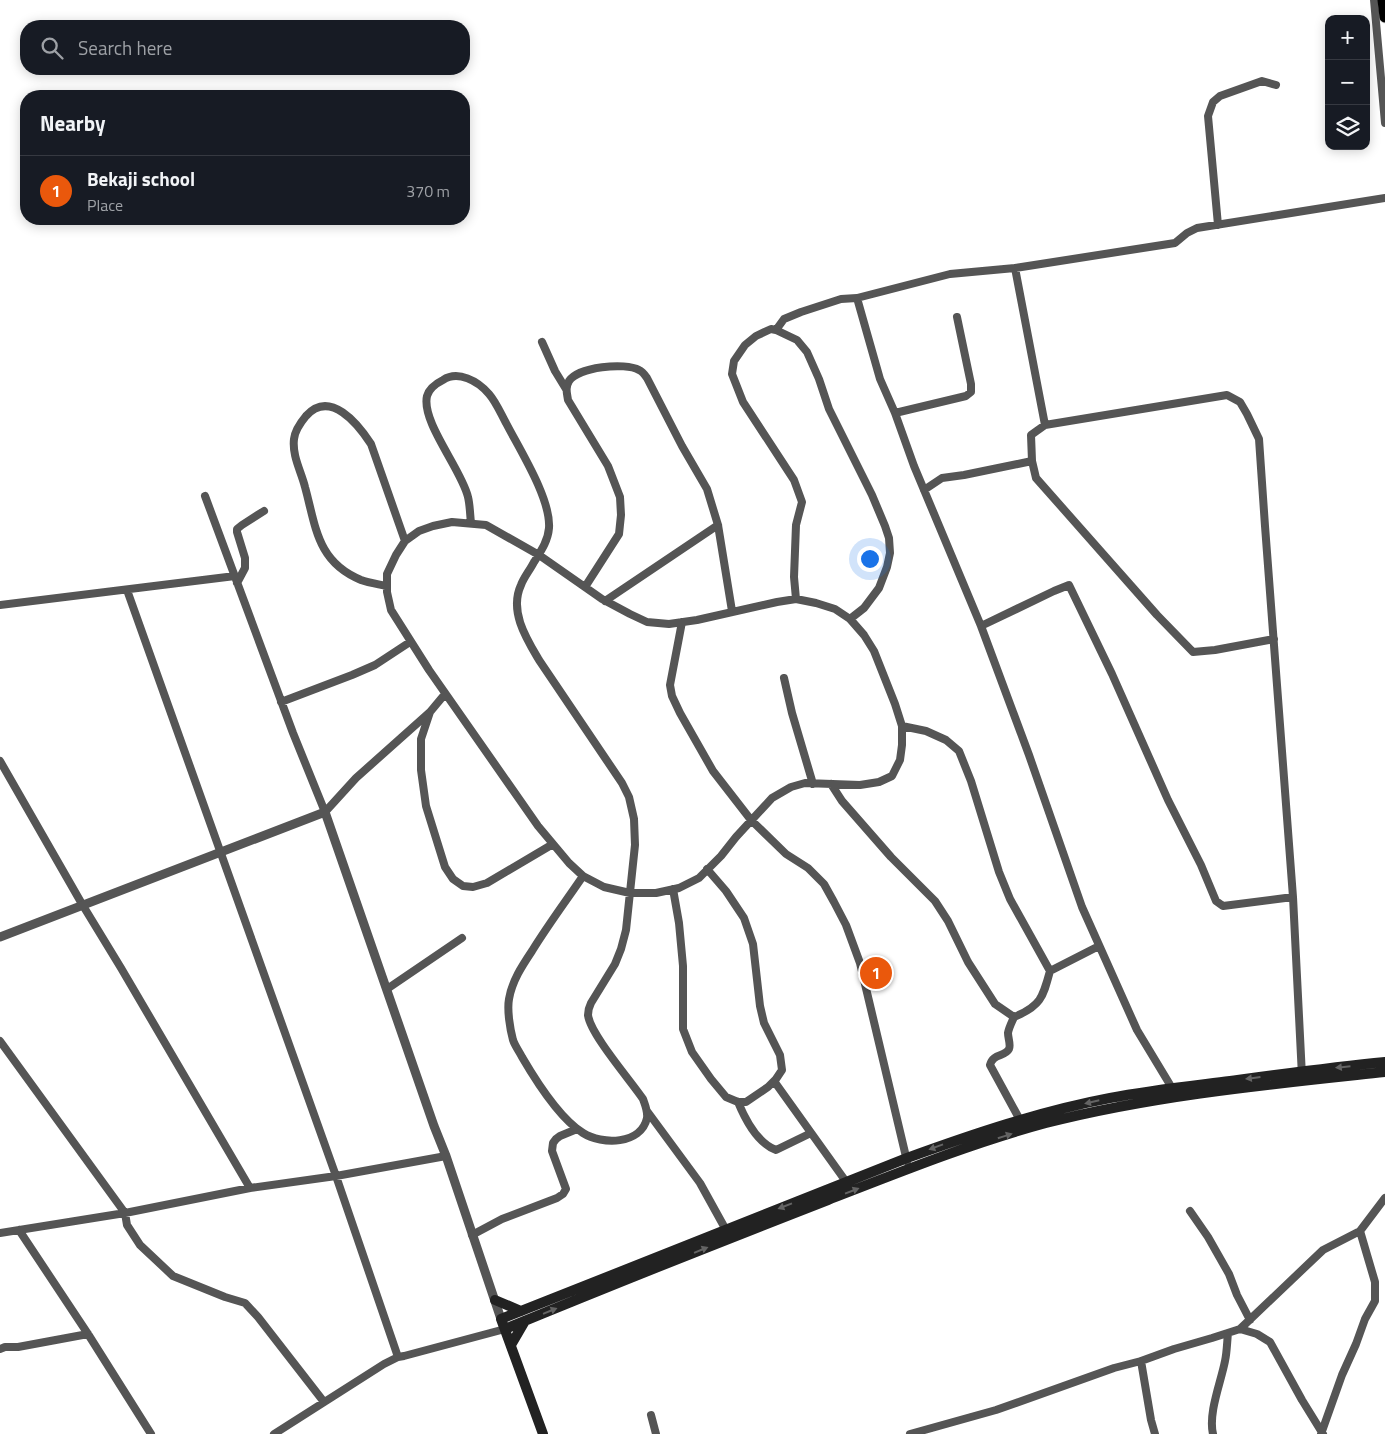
<!DOCTYPE html>
<html lang="en">
<head>
<meta charset="utf-8">
<style>
  body { margin:0; font-family:"Titillium Web",sans-serif; background:#20242c; color:#f1f3f6 }
  .controls { position:absolute; right:15px; top:15px; display:grid; overflow:hidden; border-radius:10px; box-shadow:0 2px 12px #0003 }
  .controls button { width:45px; height:45px; display:grid; place-items:center; padding:0; border:0; border-bottom:1px solid #363941; background:#171b24; color:#f1f3f6; font:25px sans-serif }
  .you { position:absolute; left:869px; top:558px; width:18px; height:18px; margin:-12px; border:4px solid #fff; border-radius:50%; background:#1a73e8; box-shadow:0 0 0 8px #1a73e833 }
  .badge { display:grid; place-items:center; width:32px; height:32px; border-radius:50%; background:#ea580c; color:#fff; font-size:16px; font-weight:700 }
  .pin { position:absolute; translate:-50% -50%; border:2px solid #fff; box-shadow:0 1px 5px #0006 }
  .list { margin:0; padding:0; list-style:none }
  h2 { display:flex; justify-content:space-between; align-items:center; height:65px; margin:0; padding:0 20px; font-size:21px }
  h2 small { font-size:16px; font-weight:400; color:#9ea1a6 }
  .list li { display:grid; grid-template-columns:32px 1fr auto; gap:15px; align-items:center; box-sizing:border-box; height:70px; padding:0 20px; border-top:1px solid #363941 }
  .list b { display:block; font-size:19px; white-space:nowrap }
  .list p { margin:0; font-size:16px; white-space:nowrap; color:#9ea1a6 }
  .list em { font-size:16px; font-style:normal; color:#9ea1a6 }
  .icon { flex:none; width:28px; height:28px; fill:none; stroke:currentColor; stroke-width:2; stroke-linecap:round; stroke-linejoin:round }
  .map { position:relative; flex:none; width:1385px; height:1434px; overflow:hidden }
  .search { position:absolute; background:#171b24; box-shadow:0 2px 12px #0003; left:20px; top:20px; width:450px; height:55px; display:flex; align-items:center; gap:12px; box-sizing:border-box; padding:0 18px; border-radius:20px; color:#9ea1a6; font-size:19px }
  .panel { position:absolute; background:#171b24; box-shadow:0 2px 12px #0003; left:20px; top:90px; width:450px; height:135px; border-radius:20px }
  .map>svg:first-child { display:block }
</style>
</head>
<body>
<div class="map">
<svg width="1385" height="1434" viewBox="0 0 1385 1434">
  <rect width="100%" height="100%" fill="#fff"/>
  <g fill="none" stroke-linecap="round" stroke-linejoin="round">
    <defs>
      <path id="primary" d="M1383,0L1385,17"/>
    </defs>
    <!-- primary casing -->
    <use href="#primary" stroke="#dbdbdb" stroke-width="13"/>
    <!-- minor -->
    <path stroke="#555" stroke-width="8" d="M1374,0L1385,123
      M1218,225L1208,116L1213,102L1220,96L1262,81L1276,85
      M1015,268L1045,425
      M857,298L880,379L895,413L914,466L981,626L1029,755L1082,907L1137,1030L1172,1088
      M776,330L784,319L801,312L841,299L857,298L950,274L1015,268L1175,243L1187,233L1197,228L1385,198
      M542,342L555,371L566,389
      M895,413L966,396L971,392V384L957,317
      M924,490L942,478L964,475L1032,461
      M205,496L293,733L325,812L356,778L430,712
      M452,522L486,525L539,555L602,599L630,614L647,622L669,624L697,620L777,602L796,599L816,603L835,609L850,619L864,635L874,651L895,704L902,726V745L900,760L892,776L879,782L860,785L805,783L791,787L772,798L736,837L721,856L699,878L679,888L656,893H630L604,887L583,876L569,863L538,826L429,670L391,610L387,592V574L396,555L405,541L419,531L433,526Z
      M471,523C470,515 470,505 468,497C462,470 421,422 427,396C429,389 437,383 443,380C458,370 478,381 489,394C496,402 501,414 506,423C520,450 551,499 549,528C548,541 541,551 534,562C530,570 524,577 521,585C509,611 526,638 539,660L622,783L629,797L634,819L635,845L626,930L621,949L615,964L591,1003C589,1007 588,1010 588,1015C590,1034 631,1081 643,1099C645,1105 648,1111 647,1118C641,1145 602,1145 583,1133C559,1118 536,1081 522,1057C519,1051 515,1046 513,1040C510,1029 507,1010 509,999C512,981 522,966 532,951C548,925 566,901 583,876
      M237,583L245,568V558L237,532V529L242,525L264,511
      M387,586C378,584 369,583 361,580C317,562 316,527 305,487C301,471 292,456 294,439C295,430 301,422 306,416C330,389 358,424 371,444L405,541
      M585,587L619,534L621,515L620,497L608,466L568,400C567,393 565,388 569,381C578,367 625,362 639,370C642,371 645,375 647,378L682,446L707,489L718,525L732,611
      M127,590L336,1176L398,1357
      M796,599L794,577L796,525L802,502L794,480L743,402L732,374L734,361L745,345L756,336L771,329L776,330L797,340L807,352L819,379L829,409L872,495L885,526L889,538L890,553L887,567L879,588L864,608L850,619
      M605,601L718,525
      M0,605L235,576
      M682,622L670,685L672,696L680,713L713,771L751,820L786,854L808,868L824,884L834,902L846,925L860,963L907,1161
      M981,626L1054,591L1069,585L1112,674L1168,800L1201,865L1216,901L1223,906L1293,897
      M1274,639L1215,650L1193,652L1157,615L1036,478L1032,461L1031,435L1045,425L1227,395L1240,402L1247,414L1259,439L1265,526L1293,897L1302,1076
      M784,678L792,713L813,784
      M445,694L430,712L421,739V770L426,806L445,867L453,879L463,886L473,887L487,883L553,844
      M281,702L352,675L375,665L410,642
      M902,726L926,731L946,740L959,751L971,781L999,872L1010,899L1050,971C1043,997 1041,1006 1014,1017C1012,1022 1009,1027 1008,1033C1008,1038 1011,1045 1009,1049C1005,1057 993,1053 990,1065L1020,1120
      M0,761L82,904L121,968L250,1188
      M831,784L842,801L891,857L935,901L948,921L968,962L995,1004L1014,1017
      M673,889L679,923L683,966V1029L692,1052L711,1079L726,1097L738,1102H746L768,1087L776,1079L782,1070L780,1055L764,1023L760,1006L753,944L744,918L726,891L707,869
      M1050,971L1099,946
      M387,989L462,938
      M0,1041L125,1213L127,1225L140,1245L173,1276L225,1297L245,1303L258,1317L324,1402
      M774,1081L847,1183
      M738,1102C745,1119 757,1143 776,1150L811,1133
      M647,1111L700,1183L726,1230
      M1190,1211L1208,1237L1229,1274L1237,1295L1250,1320
      M19,1230L88,1334L151,1434
      M0,1233L125,1213L250,1188L336,1176L446,1156
      M472,1235L502,1219L557,1198L563,1194L566,1189L552,1151L553,1143L556,1139L560,1136L577,1129
      M1240,1329L1257,1334L1270,1342L1302,1400L1323,1434
      M0,1349L5,1347H18L88,1334
      M1141,1361L1151,1420L1155,1434
      M651,1415L656,1434
      M274,1434L384,1364L398,1357L404,1356L505,1329
      M910,1434L996,1410L1114,1368L1141,1361L1174,1349L1212,1338L1240,1329L1323,1250L1360,1231L1385,1198
      M1213,1434C1208,1413 1221,1382 1225,1361C1227,1352 1227,1342 1228,1333
      M1321,1434L1342,1375L1356,1344L1365,1319L1375,1301V1282L1360,1231"/>
    <!-- tertiary -->
    <path stroke="#555" stroke-width="9" d="M0,937L325,812L434,1126L446,1156L501,1319"/>
    <!-- secondary -->
    <path stroke="#222" stroke-width="10" d="M495,1300L521,1311
      M505,1329C612,1285 720,1242 828,1200C900,1172 972,1143 1046,1123C1155,1095 1273,1084 1385,1072
      M511,1345L525,1321
      M543,1434L501,1319L907,1158C973,1134 1041,1111 1110,1098C1150,1090 1190,1086 1230,1081C1282,1074 1333,1067 1385,1062"/>
    <!-- primary -->
    <use href="#primary" stroke="#000" stroke-width="11"/>
  </g>
  <!-- one-way arrows -->
  <defs><path id="oneway-solid" d="M-6-.8H1V-3.2L6.5 0L1 3.2V.8H-6Z" transform="scale(1.25)"/></defs>
  <g fill="#646464">
    <use href="#oneway-solid" transform="translate(1343 1067) rotate(174)"/>
    <use href="#oneway-solid" transform="translate(1253 1078) rotate(173)"/>
    <use href="#oneway-solid" transform="translate(1092 1102) rotate(167)"/>
    <use href="#oneway-solid" transform="translate(1005 1136) rotate(-17)"/>
    <use href="#oneway-solid" transform="translate(936 1147) rotate(160)"/>
    <use href="#oneway-solid" transform="translate(852 1191) rotate(-21)"/>
    <use href="#oneway-solid" transform="translate(785 1206) rotate(159)"/>
    <use href="#oneway-solid" transform="translate(701 1250) rotate(-22)"/>
    <use href="#oneway-solid" transform="translate(550 1311) rotate(-22)"/>
  </g>
</svg>
<div class="controls">
<button>+</button>
<button>−</button>
<button><svg class="icon" aria-label="layers" viewBox="0 0 24 24"><path d="M12 4l9 5-9 5-9-5zM3 14l9 5 9-5"/></svg></button>
</div>
<div class="you"></div>
<div class="pin badge" style="left:876px;top:973px">1</div>
<div class="search"><svg class="icon" aria-label="search" viewBox="0 0 24 24"><circle cx="10" cy="10" r="6"/><path d="M15 15l6 6"/></svg>Search here</div>
<section class="panel">
<h2>Nearby<small></small></h2>
<ul class="list">
<li><span class="badge">1</span><div><b>Bekaji school</b><p>Place</p></div><em>370 m</em></li>
</ul>
</section>
</div>
</body>
</html>
